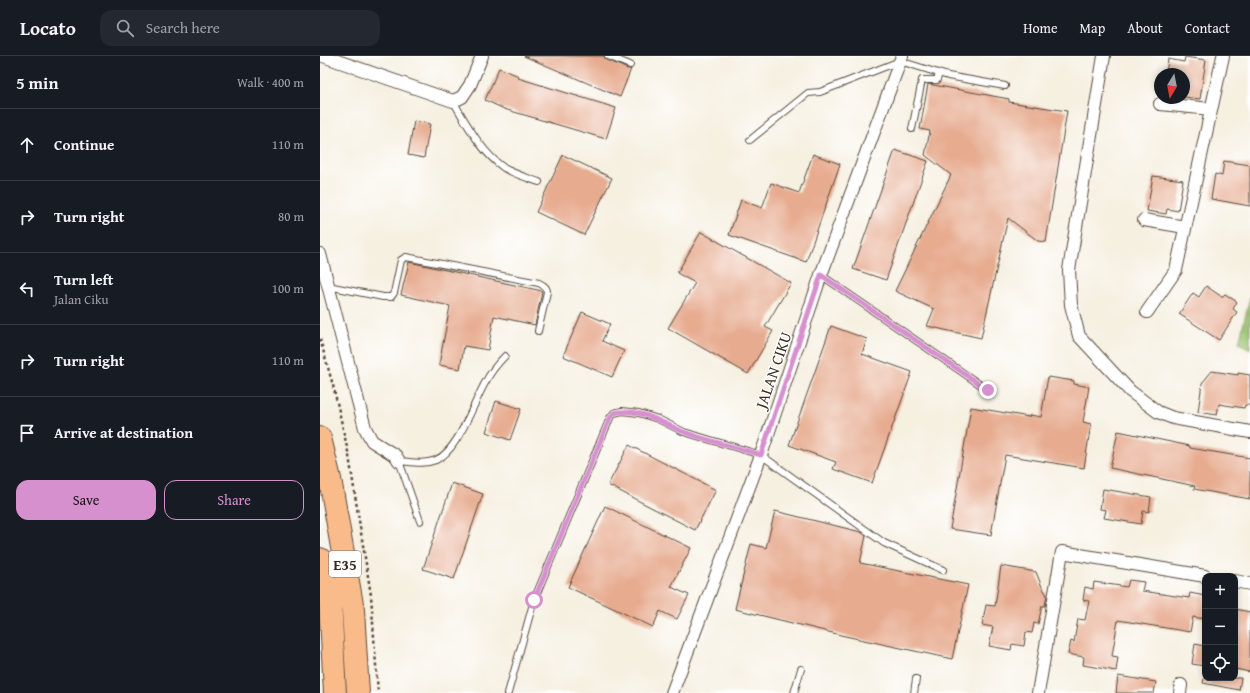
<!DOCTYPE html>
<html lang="en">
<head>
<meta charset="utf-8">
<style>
  body { margin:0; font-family:"Gentium Book Plus",serif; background:#242831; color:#f1f3f6 }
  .controls { position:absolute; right:12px; bottom:12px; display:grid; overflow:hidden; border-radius:8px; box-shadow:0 2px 6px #0003 }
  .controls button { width:36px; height:36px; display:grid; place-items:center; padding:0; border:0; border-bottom:1px solid #363941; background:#171b24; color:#f1f3f6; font:20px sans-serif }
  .compass { position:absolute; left:834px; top:12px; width:36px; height:36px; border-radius:50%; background:#171b24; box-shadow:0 2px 6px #0003; rotate:190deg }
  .stop { position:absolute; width:12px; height:12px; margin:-9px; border:3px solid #d690ce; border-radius:50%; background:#fff }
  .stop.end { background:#d690ce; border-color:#fff; box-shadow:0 1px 4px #0008 }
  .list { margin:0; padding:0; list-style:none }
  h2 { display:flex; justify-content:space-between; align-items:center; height:52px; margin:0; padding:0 16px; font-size:17px }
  h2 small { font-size:13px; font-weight:400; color:#9ea1a6 }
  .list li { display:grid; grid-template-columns:26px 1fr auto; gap:12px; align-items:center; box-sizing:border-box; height:72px; padding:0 16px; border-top:1px solid #363941 }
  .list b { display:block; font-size:15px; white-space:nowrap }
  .list p { margin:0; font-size:13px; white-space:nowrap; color:#9ea1a6 }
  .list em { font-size:13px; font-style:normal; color:#9ea1a6 }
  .actions { display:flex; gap:8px; padding:12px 16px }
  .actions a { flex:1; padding:9px 0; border:1px solid #d690ce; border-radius:12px; text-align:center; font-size:14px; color:#d690ce }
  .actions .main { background:#d690ce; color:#111 }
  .icon { flex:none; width:22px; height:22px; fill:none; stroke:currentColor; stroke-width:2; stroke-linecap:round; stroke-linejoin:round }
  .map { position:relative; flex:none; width:930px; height:637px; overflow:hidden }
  header { display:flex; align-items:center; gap:24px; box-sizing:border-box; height:56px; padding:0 20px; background:#171b24; border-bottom:1px solid #363941 }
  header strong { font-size:19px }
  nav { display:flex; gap:22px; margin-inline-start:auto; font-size:14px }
  .search { width:280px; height:36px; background:#242831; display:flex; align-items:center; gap:10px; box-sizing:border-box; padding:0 14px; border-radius:12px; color:#9ea1a6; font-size:15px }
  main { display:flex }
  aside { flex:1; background:#171b24 }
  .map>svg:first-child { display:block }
</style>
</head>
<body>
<header>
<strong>Locato</strong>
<div class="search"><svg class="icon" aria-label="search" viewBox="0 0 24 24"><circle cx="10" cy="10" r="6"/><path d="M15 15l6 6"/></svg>Search here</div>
<nav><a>Home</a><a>Map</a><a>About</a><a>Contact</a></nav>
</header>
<main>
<aside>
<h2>5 min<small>Walk · 400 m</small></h2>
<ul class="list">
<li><svg class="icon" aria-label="ahead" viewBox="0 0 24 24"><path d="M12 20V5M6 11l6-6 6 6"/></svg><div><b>Continue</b></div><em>110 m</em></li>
<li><svg class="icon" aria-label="right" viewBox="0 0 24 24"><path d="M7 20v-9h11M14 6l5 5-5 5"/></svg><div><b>Turn right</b></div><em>80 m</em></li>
<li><svg class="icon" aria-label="left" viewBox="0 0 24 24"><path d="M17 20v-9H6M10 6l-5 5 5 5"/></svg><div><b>Turn left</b><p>Jalan Ciku</p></div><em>100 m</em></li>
<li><svg class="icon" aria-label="right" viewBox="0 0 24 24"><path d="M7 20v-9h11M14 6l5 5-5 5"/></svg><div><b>Turn right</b></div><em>110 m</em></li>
<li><svg class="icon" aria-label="arrive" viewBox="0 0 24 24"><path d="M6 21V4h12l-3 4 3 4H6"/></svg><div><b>Arrive at destination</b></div></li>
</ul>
<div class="actions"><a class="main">Save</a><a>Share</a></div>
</aside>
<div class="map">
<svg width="930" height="637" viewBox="0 0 930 637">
  <rect width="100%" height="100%" fill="#fff"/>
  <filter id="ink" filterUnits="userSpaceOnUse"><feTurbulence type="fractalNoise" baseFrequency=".025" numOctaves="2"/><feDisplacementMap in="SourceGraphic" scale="8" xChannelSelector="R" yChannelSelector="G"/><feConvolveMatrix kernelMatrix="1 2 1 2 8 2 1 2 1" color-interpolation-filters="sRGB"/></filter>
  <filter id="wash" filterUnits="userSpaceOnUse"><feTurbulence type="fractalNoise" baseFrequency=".012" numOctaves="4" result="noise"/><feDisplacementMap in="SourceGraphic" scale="16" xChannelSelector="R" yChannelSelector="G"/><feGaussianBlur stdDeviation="0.9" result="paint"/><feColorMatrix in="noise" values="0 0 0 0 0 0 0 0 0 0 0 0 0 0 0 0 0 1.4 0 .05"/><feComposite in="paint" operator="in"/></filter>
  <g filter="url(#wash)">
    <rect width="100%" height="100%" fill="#f6f0e1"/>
    <!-- green -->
    <path fill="#9bc673" stroke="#6b7848" d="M930,241V293L919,287Z"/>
    <g id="blocks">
      <!-- building -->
      <path fill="#e7ac90" d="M204,0H284L286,4L308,13H311L300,41Z
        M865,1L886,4L880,43L864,41V18H846L848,3L864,6Z
        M179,12L199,20L198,22L296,52L286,83L184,53L165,44Z
        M608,28L689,43V46L747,55L726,186L718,185L688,162L661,282L607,270L614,253L575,235L631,119L605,99L610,75L600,73Z
        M94,65L110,68L104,102L88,99Z
        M575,94L608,105L566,224L533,213Z
        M493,98L520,108L486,206L409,179L421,144L442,152L451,127L479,137Z
        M243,99L292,122L264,179L216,156Z
        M904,105L930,109V150L891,143L895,118L902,120Z
        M833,120L863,124L858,155L847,153L846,158L827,155Z
        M381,176L471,227L445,271L453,275L428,318L348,272L375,227L357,217Z
        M89,206L222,235L215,269L174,260L168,294L144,290L140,313L119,309L130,250L81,239Z
        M886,230L902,241L905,238L917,246L913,253L917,256L899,284L859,258L873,237L879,241Z
        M262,256L290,268L282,285L304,295L292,321L243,300Z
        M511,270L547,283L542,298L592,316L552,427L513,413L516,406L469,389Z
        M892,315L918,319V317L930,319V349H925L924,352L899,348L897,359L878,356L882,327Z
        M728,321L754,325V328L769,331L763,366L771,368L764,412L685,399L671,479L630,473L651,351L709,361L710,359L721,361Z
        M176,345L201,353L190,384L166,376Z
        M798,375L870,390V392L930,402V443L874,433L875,430L790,412Z
        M309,389L396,434L375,474L288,429Z
        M132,427L163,438L134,523L103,513Z
        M783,433L831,441L829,456L823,455L821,468L784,462L786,454L780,453Z
        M285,450L371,492L351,531L369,539L357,563L340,555L333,571L248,531Z
        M455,455L541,476L546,480L540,507L648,529L632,603L525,580L415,553L431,488L446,492Z
        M681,510L716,516L722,531L727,539L725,550H722L718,568L714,567L712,577L706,576L704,590L692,588L691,594L669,590L673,571L662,569L666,549L675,550Z
        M809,524L824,526L822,535L869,542L870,537L885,540V563L873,561L870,576L798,564L792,600L798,601L796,615L763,609L764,601L748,598L751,585L754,586L758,563L765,564L769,545L763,544L765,531L773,533L774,526L807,531Z
        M915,553L930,556V616L915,613Z
        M875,588L885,590V610L872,608Z
        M798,620L836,626L834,637H796Z
        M884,622H921L919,634L883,627Z"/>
    </g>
  </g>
  <g filter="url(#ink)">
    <use href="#blocks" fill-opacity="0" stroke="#57483b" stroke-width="1"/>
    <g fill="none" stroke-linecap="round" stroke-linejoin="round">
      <defs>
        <path id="lane" d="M288,0L310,9
          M133,45C147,68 161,96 184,112C194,118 208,122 219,126
          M592,73L602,24H617L619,17
          M430,84L488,37L500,36L580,5L628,20L685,30
          M501,219L668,334
          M8,230L63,241H71L74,237L81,204L86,201L219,227C223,229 227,231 227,236L218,275
          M100,465L79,405C92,406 103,409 116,404C138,395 153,348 165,327C170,317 177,308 185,300
          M188,637L214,544L290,362L294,357L302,355L319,357L338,363L364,376L441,399L564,487L623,514
          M474,637L481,613
          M594,637L596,623"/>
        <path id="street" d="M3,0L133,45L142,41L150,29L162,0
          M784,0L749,214L751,249L759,280L810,335L838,356L853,362L930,376
          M840,48L891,53
          M824,164L865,171
          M0,198L45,372L52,385L76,400L79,405
          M827,256L856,214L903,0
          M915,525L930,528
          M352,637L441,399L501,219L582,0
          M718,637L742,496L885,520
          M860,637L861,629"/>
        <path id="highway" d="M0,382L10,423L33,554L38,637
          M0,503L10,543L15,637"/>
      </defs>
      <!-- lane casing -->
      <use href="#lane" stroke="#57483b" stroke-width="8"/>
      <!-- street casing -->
      <use href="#street" stroke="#57483b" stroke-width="14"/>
      <!-- highway casing -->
      <use href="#highway" stroke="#57483b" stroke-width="24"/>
      <!-- path -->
      <path stroke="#57483b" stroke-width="2.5" stroke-dasharray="3 3" stroke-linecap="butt" d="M0,283L14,333L29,400L38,458L51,539L58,637"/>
      <!-- lane -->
      <use href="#lane" stroke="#fff" stroke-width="6"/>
      <!-- street -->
      <use href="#street" stroke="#fff" stroke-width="12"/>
      <!-- highway -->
      <use href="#highway" stroke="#fabb8b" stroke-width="22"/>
    </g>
  </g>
  <g fill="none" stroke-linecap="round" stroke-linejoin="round" filter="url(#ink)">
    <!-- route -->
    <path stroke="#d690ce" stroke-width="5" d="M214,544L290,362L294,357C320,351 341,367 364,376C389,385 415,391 441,399L501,219L668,334"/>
  </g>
  <g text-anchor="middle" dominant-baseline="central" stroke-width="3" stroke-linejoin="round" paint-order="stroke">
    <!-- shield labels -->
    <rect fill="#fff" stroke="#766a62" stroke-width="1" x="9" y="495" width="32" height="26" rx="3"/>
    <g font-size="15" font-weight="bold" fill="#3b2a1e">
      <text x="25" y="508">E35</text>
    </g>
    <!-- street labels -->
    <g font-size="16" fill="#3b2a1e" stroke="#fff">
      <text transform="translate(453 314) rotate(-71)">JALAN CIKU</text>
    </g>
  </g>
</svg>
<div class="controls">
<button>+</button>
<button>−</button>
<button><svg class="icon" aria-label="locate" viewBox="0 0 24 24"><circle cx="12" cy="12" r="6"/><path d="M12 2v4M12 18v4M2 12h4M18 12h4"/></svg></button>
</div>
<svg class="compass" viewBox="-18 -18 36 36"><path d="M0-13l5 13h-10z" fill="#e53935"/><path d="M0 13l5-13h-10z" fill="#9ea1a6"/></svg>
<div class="stop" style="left:214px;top:544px"></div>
<div class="stop end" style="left:668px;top:334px"></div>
</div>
</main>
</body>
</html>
